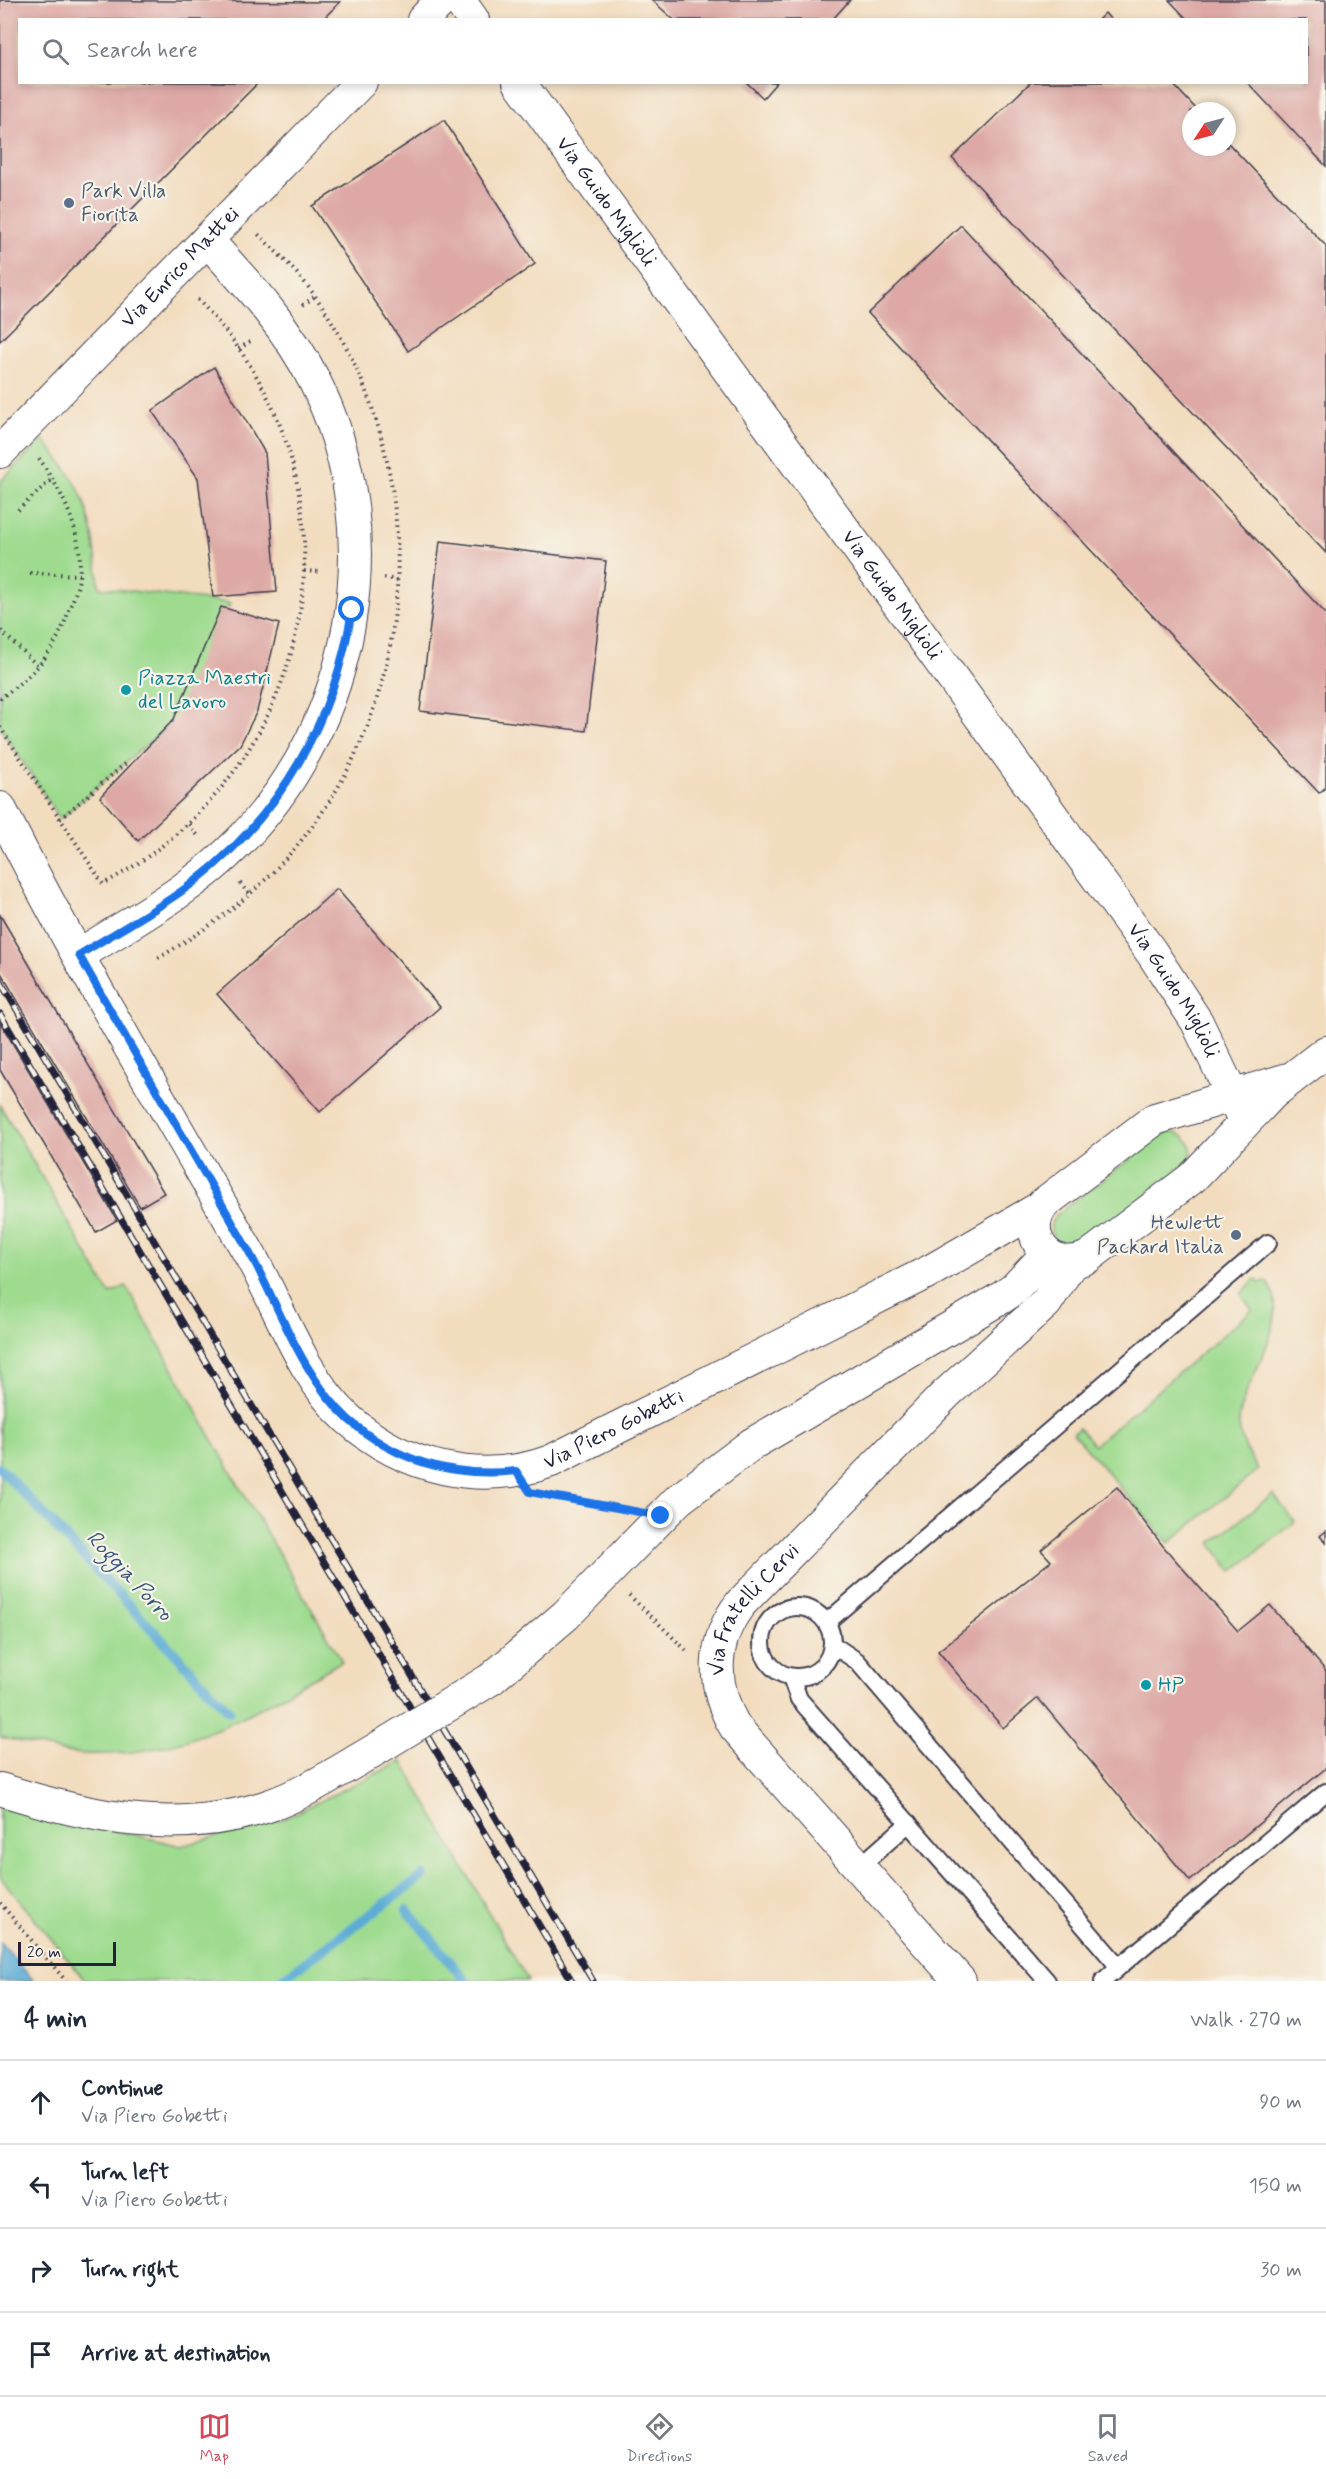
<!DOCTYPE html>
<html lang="en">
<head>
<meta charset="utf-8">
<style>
  body { margin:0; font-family:Mynerve,sans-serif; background:#f2f2f3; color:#1f2937 }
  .compass { position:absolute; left:1182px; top:102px; width:54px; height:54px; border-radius:50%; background:#fff; box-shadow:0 3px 9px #0003; rotate:234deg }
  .scale { position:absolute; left:18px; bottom:15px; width:98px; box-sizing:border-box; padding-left:6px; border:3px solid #22223b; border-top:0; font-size:16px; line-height:21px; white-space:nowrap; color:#22223b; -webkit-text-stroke:4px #f7f3e8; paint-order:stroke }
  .stop { position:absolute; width:18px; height:18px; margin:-14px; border:4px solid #1a73e8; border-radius:50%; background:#fff }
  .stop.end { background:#1a73e8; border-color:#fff; box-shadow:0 2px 6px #0008 }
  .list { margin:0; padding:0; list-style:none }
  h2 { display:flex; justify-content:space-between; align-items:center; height:78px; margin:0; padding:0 24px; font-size:26px }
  h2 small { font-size:20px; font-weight:400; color:#747a83 }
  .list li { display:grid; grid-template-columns:39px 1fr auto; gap:18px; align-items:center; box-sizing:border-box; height:84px; padding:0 24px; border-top:2px solid #e0e1e3 }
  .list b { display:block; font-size:22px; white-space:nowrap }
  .list p { margin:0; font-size:20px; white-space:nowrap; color:#747a83 }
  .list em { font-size:20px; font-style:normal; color:#747a83 }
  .icon { flex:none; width:33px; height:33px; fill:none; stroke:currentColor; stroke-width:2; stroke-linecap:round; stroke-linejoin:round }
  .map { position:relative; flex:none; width:1326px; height:1981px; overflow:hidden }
  .search { position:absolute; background:#fff; box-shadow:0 3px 9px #0003; left:18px; right:18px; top:18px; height:66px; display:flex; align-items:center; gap:15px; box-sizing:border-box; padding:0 21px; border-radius:0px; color:#747a83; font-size:22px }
  .sheet { height:414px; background:#fff }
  nav { display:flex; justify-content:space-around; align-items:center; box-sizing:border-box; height:84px; border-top:2px solid #e0e1e3; background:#fff; font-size:16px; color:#747a83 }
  nav a { display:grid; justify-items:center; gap:3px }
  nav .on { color:#d1495b }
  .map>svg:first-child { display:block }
</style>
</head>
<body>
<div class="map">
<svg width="1326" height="1981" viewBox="0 0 1326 1981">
  <rect width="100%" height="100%" fill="#f7f3e8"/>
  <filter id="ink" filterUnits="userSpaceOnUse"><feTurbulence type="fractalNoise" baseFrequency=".0167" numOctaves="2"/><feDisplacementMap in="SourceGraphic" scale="12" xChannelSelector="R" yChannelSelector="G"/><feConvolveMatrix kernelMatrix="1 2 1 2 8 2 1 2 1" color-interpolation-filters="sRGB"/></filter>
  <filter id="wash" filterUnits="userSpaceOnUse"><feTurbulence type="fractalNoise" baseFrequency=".008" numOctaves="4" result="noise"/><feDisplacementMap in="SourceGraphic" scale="24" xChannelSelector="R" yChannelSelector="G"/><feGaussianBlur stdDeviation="1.35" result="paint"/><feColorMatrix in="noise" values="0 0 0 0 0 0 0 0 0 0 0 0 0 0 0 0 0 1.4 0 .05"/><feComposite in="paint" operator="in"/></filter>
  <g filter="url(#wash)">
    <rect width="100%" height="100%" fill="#f2dcbe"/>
    <!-- green -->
    <path fill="#9edb8f" stroke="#607e65" stroke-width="1.5" d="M43,439C54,453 67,468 76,484C93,516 96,551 99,587L230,603L182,714L60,819L0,727V482Z
      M0,1105L110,1294L126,1286L235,1479L342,1661C256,1710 190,1758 85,1754C56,1753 28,1742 0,1737Z
      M1170,1132C1187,1134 1195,1145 1190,1162L1080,1248L1060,1247C1052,1236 1046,1227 1056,1215L1162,1135Z
      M1255,1279L1259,1283L1266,1281C1298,1319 1239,1383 1239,1423C1239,1441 1250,1455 1258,1470L1169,1543L1073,1433L1079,1428L1094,1445L1252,1310L1241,1294Z
      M1273,1494L1295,1522L1232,1572L1211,1543Z
      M402,1761L528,1981H86L0,1877V1803L181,1846L285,1818Z"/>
    <!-- water -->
    <path fill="#5bacd6" stroke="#3e6788" stroke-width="1.5" d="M0,1942L34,1981H0Z"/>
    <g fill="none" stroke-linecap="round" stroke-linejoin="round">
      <!-- stream -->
      <path stroke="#5bacd6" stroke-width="10" d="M0,1468L229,1711
        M407,1910L466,1981
        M280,1981L424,1875"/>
    </g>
    <g id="blocks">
      <!-- building -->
      <path fill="#dda8a5" d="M0,0L340,2L322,20H20V82H259L0,341Z
        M652,0H850L832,20H674Z
        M1169,0H1326V166L1247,82H1306V20H1188Z
        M1105,13L1111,20H1098Z
        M746,82H777L763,98Z
        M1031,82H1171L1198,111H1191V147H1227V142L1326,246V553L952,158Z
        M444,120L535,264L408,351L312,206Z
        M961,225L1326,614V787L1319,793L868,313Z
        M214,367L265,453L277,592L213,597L198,478L152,411Z
        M440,541L606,561L586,731L420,711Z
        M221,607L279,624L257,711L240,745L138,841L100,797L174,719Z
        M337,889L440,1007L320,1112L217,994Z
        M0,915L164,1193L140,1207L0,971Z
        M0,1022L117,1220L96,1232L0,1070Z
        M1117,1487L1163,1546L1238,1631L1270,1605L1326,1671V1768L1190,1881L1038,1698L1003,1728L938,1651L1051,1561L1041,1550Z
        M1326,1531V1543L1320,1536Z"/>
    </g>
  </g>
  <g filter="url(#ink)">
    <use href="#blocks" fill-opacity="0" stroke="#413e4f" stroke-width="1.5"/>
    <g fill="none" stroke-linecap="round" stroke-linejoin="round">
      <defs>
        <path id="service" d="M762 1642a35 35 0 1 1 70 0a35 35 0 1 1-70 0Z
          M827,1622L1268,1243
          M833,1645L857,1661L1119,1967L1326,1792
          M791,1677L799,1699L1047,1981
          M859,1867L909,1823
          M1103,1981L1119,1967"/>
        <g id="minor">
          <path d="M459,0L473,20"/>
          <path d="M423,20L442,0"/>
          <path id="s1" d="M519,82L1152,953L1197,1022L1244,1120"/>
          <path id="s2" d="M0,452L361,82"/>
          <path id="s3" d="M0,808C76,961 166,1108 251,1257C281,1310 302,1377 348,1419C403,1468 480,1487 551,1461L932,1270L1041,1207"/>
          <path d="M79,955C134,920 192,890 238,843C356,724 391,532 314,380C287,326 247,284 207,240"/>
          <path d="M1288,1079L1155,1119L1043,1204C1019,1236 1052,1275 1088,1257L1192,1178L1273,1093L1326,1052"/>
          <path d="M491,1679L566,1615L678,1500L752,1444L1001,1298L1014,1289L1047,1254"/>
          <path d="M0,1789C88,1817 174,1836 265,1807C305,1794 340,1770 375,1750"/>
          <path id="s4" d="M960,1981L735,1727C711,1686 711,1641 741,1603L946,1394L1046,1303L1072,1262"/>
        </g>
      </defs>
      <!-- service casing -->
      <use href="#service" stroke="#413e4f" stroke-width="20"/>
      <!-- minor casing -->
      <use href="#minor" stroke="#413e4f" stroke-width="34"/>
      <!-- path -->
      <path stroke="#413e4f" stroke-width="4" stroke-dasharray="1.5 4.5" stroke-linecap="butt" d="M303,305L314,297
        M239,349L252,340
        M18,510L53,478
        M304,571L322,572
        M30,573L79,575
        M384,578L398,580
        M1,631L38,666
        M0,699C13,688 27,679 38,666C53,650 62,631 69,610C72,602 76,593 78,584C87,540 63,492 38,457
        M0,727L103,884C324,768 375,476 196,298
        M60,819L126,763
        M189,824L199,837
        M240,883L249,894
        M158,958C205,931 250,899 286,858C428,703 433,456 310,289C294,268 275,251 257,233
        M552,1496L625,1509
        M629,1595L686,1650
        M0,1903L66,1981"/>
      <!-- service -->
      <use href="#service" stroke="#fff" stroke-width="16"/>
      <!-- minor -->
      <use href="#minor" stroke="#fff" stroke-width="32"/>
      <defs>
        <path id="rail" d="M0,981L593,1981
          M0,1014L572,1981"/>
      </defs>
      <!-- rail casing -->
      <use href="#rail" stroke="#22223b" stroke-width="7"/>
      <!-- rail -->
      <use href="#rail" stroke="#f7f3e8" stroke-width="4.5" stroke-dasharray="14" stroke-linecap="butt"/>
      <defs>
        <path id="minor-bridge" d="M375,1750L491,1679"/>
      </defs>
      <!-- minor-bridge casing -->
      <use href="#minor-bridge" stroke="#413e4f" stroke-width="34" stroke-linecap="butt"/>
      <!-- minor-bridge -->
      <use href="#minor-bridge" stroke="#fff" stroke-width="32"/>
    </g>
  </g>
  <g fill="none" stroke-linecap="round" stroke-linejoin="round" filter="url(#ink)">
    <!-- route -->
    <path stroke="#1a73e8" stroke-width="8" d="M352,610C335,719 281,815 194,882C158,910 117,931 79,955C136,1057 196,1157 253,1259C281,1312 303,1377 348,1419C395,1461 453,1478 516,1471L530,1492L661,1516"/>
  </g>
  <!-- markers -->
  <g fill="#5c6f8a" stroke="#f7f3e8" stroke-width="2">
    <circle cx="69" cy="203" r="6"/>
    <circle cx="1236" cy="1235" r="6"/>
  </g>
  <g fill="#0f9aa8" stroke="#f7f3e8" stroke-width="2">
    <circle cx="126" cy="690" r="6"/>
    <circle cx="1146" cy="1685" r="6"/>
  </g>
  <g text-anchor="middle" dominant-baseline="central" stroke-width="4.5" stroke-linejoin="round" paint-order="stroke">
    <!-- service labels -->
    <g font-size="21" fill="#4e5e75" stroke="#f7f3e8" text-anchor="start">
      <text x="81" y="191">Park Villa<tspan x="81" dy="24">Fiorita</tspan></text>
      <text x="1224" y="1223" text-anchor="end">Hewlett<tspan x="1224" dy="24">Packard Italia</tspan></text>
    </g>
    <!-- street labels -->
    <g font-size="21" fill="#22223b" stroke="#f7f3e8">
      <text stroke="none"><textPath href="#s1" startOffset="148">Via Guido Miglioli</textPath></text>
      <text stroke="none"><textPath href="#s2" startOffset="258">Via Enrico Mattei</textPath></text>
      <text stroke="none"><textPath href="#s1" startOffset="634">Via Guido Miglioli</textPath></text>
      <text stroke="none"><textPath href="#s1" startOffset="1120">Via Guido Miglioli</textPath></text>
      <text stroke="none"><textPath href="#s3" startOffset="992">Via Piero Gobetti</textPath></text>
      <text stroke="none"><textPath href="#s4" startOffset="472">Via Fratelli Cervi</textPath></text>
    </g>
    <!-- culture labels -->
    <g font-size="21" fill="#0d838f" stroke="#f7f3e8" text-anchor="start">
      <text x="138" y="678">Piazza Maestri<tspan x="138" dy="24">del Lavoro</tspan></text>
      <text x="1158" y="1685">HP</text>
    </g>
    <!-- water labels -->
    <g font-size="22" font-style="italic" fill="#395979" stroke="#f7f3e8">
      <text transform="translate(129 1576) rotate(47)">Roggia Porro</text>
    </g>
  </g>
</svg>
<svg class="compass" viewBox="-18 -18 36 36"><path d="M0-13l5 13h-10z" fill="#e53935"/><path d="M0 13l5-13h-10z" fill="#747a83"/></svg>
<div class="scale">20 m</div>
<div class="stop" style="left:352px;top:610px"></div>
<div class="stop end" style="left:661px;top:1516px"></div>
<div class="search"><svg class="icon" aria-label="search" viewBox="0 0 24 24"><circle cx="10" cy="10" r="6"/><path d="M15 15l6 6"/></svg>Search here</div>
</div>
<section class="sheet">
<h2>4 min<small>Walk · 270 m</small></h2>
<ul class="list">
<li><svg class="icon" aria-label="ahead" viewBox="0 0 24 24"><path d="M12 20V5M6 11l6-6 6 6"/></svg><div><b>Continue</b><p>Via Piero Gobetti</p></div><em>90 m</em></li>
<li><svg class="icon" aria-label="left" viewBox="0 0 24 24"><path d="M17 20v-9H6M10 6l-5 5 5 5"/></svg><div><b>Turn left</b><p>Via Piero Gobetti</p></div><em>150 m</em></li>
<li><svg class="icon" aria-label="right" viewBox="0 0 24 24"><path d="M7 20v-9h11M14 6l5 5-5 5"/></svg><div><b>Turn right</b></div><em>30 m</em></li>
<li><svg class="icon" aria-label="arrive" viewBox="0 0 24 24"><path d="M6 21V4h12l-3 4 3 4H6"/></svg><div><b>Arrive at destination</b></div></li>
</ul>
</section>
<nav>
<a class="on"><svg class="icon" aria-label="map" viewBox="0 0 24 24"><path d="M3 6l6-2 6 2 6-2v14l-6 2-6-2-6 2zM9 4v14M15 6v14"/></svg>Map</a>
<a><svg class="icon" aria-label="directions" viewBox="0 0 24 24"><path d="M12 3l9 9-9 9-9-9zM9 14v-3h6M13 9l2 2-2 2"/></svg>Directions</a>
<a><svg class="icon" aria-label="saved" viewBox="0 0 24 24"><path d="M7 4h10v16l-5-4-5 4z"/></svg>Saved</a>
</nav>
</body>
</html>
